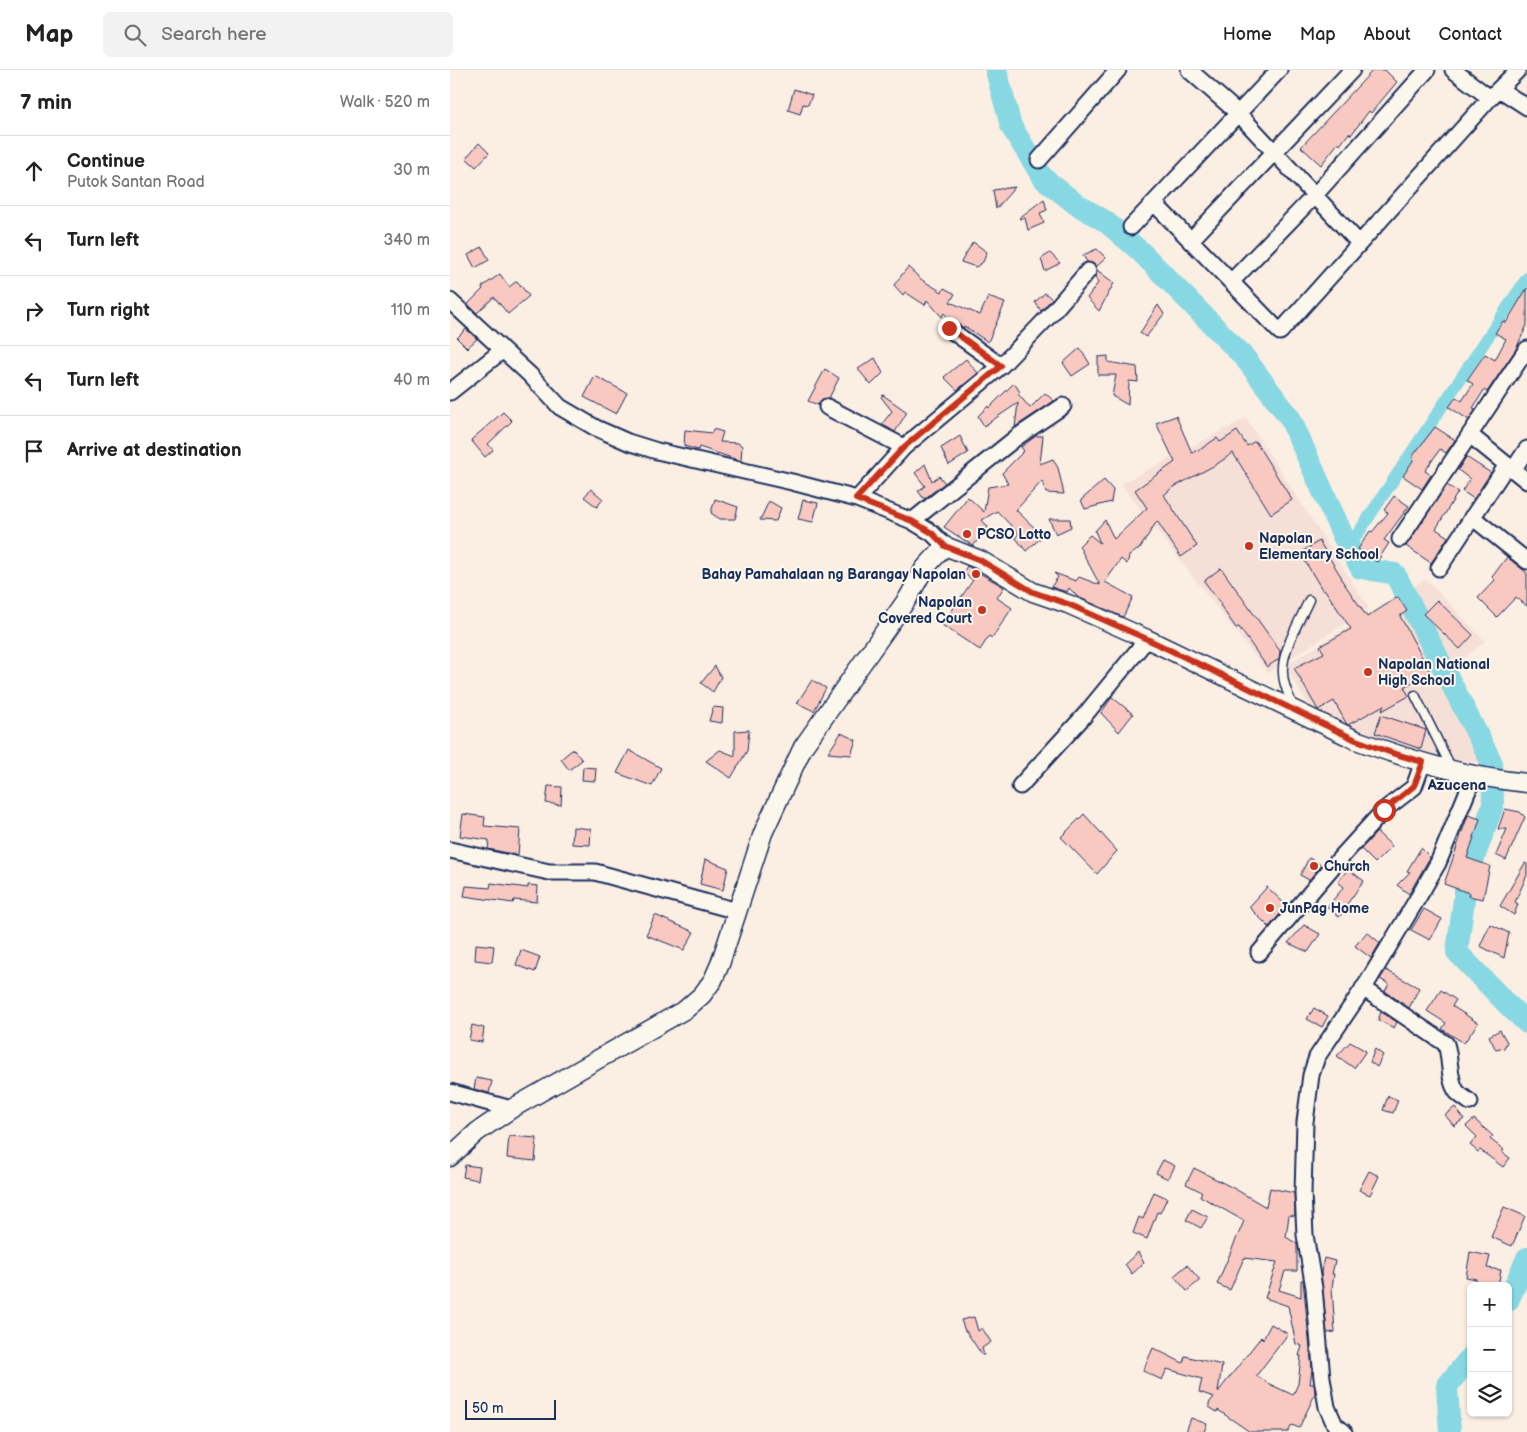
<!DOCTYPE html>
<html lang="en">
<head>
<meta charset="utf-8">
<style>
  body { margin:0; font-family:"Balsamiq Sans",sans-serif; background:#f2f2f2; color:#222 }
  .controls { position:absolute; right:15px; bottom:15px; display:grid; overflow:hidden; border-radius:8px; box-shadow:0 1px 4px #0004 }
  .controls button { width:45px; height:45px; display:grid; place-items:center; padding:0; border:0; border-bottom:1px solid #e0e0e0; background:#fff; color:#222; font:25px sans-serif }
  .scale { position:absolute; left:15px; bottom:12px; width:91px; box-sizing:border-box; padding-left:5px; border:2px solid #1b2f5e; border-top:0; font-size:14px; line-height:18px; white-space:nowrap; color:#1b2f5e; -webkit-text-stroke:4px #fbf7ec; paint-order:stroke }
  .stop { position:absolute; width:15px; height:15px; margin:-11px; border:4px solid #c8321e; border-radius:50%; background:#fff }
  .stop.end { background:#c8321e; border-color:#fff; box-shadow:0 1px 5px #0008 }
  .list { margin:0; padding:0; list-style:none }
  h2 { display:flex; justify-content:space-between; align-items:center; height:65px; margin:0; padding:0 20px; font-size:21px }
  h2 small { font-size:16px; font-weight:400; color:#767676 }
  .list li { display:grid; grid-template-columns:32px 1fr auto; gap:15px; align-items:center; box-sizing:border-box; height:70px; padding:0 20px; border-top:1px solid #e0e0e0 }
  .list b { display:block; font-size:19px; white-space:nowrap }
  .list p { margin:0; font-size:16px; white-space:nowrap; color:#767676 }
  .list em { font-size:16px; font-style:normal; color:#767676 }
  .icon { flex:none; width:28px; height:28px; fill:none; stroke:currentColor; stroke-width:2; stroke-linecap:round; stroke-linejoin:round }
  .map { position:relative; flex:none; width:1077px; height:1362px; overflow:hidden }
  header { display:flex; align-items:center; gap:30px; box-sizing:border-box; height:70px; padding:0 25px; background:#fff; border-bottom:1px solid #e0e0e0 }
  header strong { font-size:24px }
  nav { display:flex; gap:28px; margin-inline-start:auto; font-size:18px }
  .search { width:350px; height:45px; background:#f2f2f2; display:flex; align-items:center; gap:12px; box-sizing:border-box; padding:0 18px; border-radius:8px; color:#767676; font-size:19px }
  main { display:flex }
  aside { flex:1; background:#fff }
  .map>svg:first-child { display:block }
</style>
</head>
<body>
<header>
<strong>Map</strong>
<div class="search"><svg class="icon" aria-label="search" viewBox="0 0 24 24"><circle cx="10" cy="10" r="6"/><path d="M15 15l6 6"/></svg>Search here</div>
<nav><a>Home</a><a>Map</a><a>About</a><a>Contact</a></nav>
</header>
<main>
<aside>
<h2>7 min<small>Walk · 520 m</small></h2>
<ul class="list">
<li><svg class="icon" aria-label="ahead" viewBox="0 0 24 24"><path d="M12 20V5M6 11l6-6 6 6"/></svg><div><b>Continue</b><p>Putok Santan Road</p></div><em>30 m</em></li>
<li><svg class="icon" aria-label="left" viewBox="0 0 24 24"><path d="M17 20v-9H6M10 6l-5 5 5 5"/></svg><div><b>Turn left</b></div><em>340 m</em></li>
<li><svg class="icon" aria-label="right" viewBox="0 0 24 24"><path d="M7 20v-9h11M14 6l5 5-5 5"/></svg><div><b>Turn right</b></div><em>110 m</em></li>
<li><svg class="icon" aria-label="left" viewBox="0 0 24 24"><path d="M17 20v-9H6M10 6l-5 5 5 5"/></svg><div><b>Turn left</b></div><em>40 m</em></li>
<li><svg class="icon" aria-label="arrive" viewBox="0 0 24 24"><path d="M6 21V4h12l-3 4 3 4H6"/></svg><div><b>Arrive at destination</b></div></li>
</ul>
</aside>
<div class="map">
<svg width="1077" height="1362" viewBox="0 0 1077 1362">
  <rect width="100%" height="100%" fill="#fbeee3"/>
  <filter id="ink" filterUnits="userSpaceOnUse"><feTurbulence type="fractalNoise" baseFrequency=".02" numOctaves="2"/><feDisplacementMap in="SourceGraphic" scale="10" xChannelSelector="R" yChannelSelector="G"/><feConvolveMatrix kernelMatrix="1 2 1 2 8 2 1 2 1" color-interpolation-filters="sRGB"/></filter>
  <g filter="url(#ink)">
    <!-- built -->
    <path fill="#f6dfd7" d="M796,348L919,538L818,603L671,414Z
      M976,509L1035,571L991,608L1032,692L980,688L919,672L865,646L835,596Z"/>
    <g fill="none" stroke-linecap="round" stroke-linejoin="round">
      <!-- canal -->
      <path stroke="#88d8e3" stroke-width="12" d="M899,477L1077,208"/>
      <!-- river -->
      <path stroke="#88d8e3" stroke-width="22" d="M546,0L561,56L593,108L626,134L655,151L690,181L795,288L840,348L893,466L911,498L945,504L1042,693L1043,735L1017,807L1007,882L1057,934L1077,953
        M1058,1231L1077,1188
        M1000,1362L997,1316L1021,1286"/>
    </g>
    <!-- building -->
    <path fill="#f9c9c1" stroke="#1b2f5e" d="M923,0H935L947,12L921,43L919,41L901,65L899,63L890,75L888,73L871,95L851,77Z
      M344,19L362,25L358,35L353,34L350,44L338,40Z
      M29,73L39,83L26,97L16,88Z
      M565,117L546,139L543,120Z
      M594,129L597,140L590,143L594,153L578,160L575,148L570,149L569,148Z
      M523,172L537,182L533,192L526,197L511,192Z
      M32,177L39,190L25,198L18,185Z
      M647,179L656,188L646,197L644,194L637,192L633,185Z
      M600,183L610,193L595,201L591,189Z
      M458,197L472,210L492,222L494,218L505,224L500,232L530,245L538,227L555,233L538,272L514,256V258L502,251L494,243L492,247L477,230L475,235L455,222L453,225L444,215Z
      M647,200L664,213L649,241L637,228L648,213L645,207Z
      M50,204L59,217L67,211L79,226L58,244L44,227L27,243L18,234L33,219L32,217Z
      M1077,218V255L1066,279L1037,322L1034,320L1023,338L1026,339L1019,350L999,337L1006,327L1012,331L1023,314L1017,310L1035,284L1045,290L1056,269L1045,263L1053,251L1056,253Z
      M595,223L602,229L591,241L585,232Z
      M708,235L714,244L696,267L690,263Z
      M16,259L27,269L17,278L7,268Z
      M630,278L640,294L622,306L613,293Z
      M658,286V292L687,297L688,312L679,311L678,335L662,326L666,305H648V287Z
      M425,288L433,303L421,315L408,299Z
      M516,289L528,303L507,320L494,307Z
      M375,299L389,308L379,328L372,329L368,335L358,331Z
      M145,306L177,323L166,344L134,327Z
      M564,313L570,322L568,324L580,338L595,323L604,331L565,357L568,333L534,356L528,346L538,336L539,338Z
      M433,325L457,342L445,362L432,354L442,341L431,327Z
      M53,342L62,351L38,374L43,380L35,387L21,370Z
      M726,346L742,383L747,380L748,381L767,368L770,372L787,361L797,376L805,371L842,430L821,444L783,383L767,394L722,418L714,425L747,476L731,487L707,451L690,478L679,486L677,494L671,489L655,512L683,527L673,547L628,527L619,518L617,522L601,517L608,507L604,503L626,511L629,507L650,515L629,476L640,465L650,473L645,461L655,450L664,469L697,438L685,420L725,392L706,353Z
      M985,357L1005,370L996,383L990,379L975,401L981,405L972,419L953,406L964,389L962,387Z
      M263,359L273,362L270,372L288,373L292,376L291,391L249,377L248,380L234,376L235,360L262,363Z
      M510,366L518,383L499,395L491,378Z
      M586,366H593L590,394L603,389L608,398L614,424L596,423L592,411L566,440L593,466L576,481L565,467L569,464L547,441L532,450L538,457L523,476L494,457L518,427L534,442L538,417L558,414L552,403L574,381L571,377Z
      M1016,387L1041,403L1024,429L1012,421L1020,409L1008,400Z
      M475,394L482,411L489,406L495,413L474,429L468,421L475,416L465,403Z
      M654,410L663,420L661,432L635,439L631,430Z
      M997,415L1008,422L986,459L998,467L981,493L956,476Z
      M141,419L153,429L147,437L134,427Z
      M944,426L959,436L934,470L939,473L927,492L908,479L920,461L922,462L938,443L934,440Z
      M265,429L288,437L285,449H270L261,443Z
      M353,430L368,433L363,452L348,449Z
      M319,431L331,438L326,451L310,450Z
      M599,449H620L621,457L606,464Z
      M869,471L892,508L891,509L917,547L948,527L957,541L950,546L980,602L954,617L959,626L932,641L934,635L898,655L896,653L884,631L868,640L844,598L874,583L870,576L901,559L875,520L873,521L850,483Z
      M1057,487L1077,503V536L1066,527L1047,547L1028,528L1045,510L1042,507Z
      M517,496L554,517L547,528L562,538L542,568L539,566L530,580L492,555L523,510L513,503Z
      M771,498L830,581L829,589L817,597L789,557L786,558L770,535L771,534L754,511Z
      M987,530L1023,565L1010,579L973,544Z
      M265,596L271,607L263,622L251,613Z
      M362,610L376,618L364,641L347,633Z
      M662,627L683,644L669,662L651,643Z
      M263,637L273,638L272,653L259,651Z
      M931,645L976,660L971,679L925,663Z
      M299,660L297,681L281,708L256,691L270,680L285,686V661Z
      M391,663L406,670L401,685L378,683Z
      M123,679L132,690L119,700L111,689Z
      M179,680L211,698L202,716L167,703Z
      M133,697L146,698L145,711L132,710Z
      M98,716L112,717L111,735L96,733Z
      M1055,739L1070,742L1075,747L1056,790L1046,785L1057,759H1048Z
      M13,744L35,747L34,756L70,759L68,785L38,779L39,770L10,766Z
      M634,744L667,781L647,804L611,767Z
      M1018,745L1030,749L1017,788L1040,796L1033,829L1018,826L1019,823L994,814Z
      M123,757L141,759L140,775L122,774Z
      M927,762L942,776L925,793L911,779Z
      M971,778L980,787L959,824L947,815L960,802L957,801Z
      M859,788L871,795L859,810L850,805Z
      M255,789L278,798L273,820L250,814Z
      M1075,793L1077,794V805L1065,832L1068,834L1064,845L1050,836Z
      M898,799L914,811L897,834L899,835L889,847L877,837L894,817L888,812Z
      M41,813L78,818V815L88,816L87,832L64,830L63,833L14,826L16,816L40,818Z
      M817,817L837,836L819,857L799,837Z
      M974,839L992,849L980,870L961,860Z
      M205,845L244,862L234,880L196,865Z
      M1040,854L1059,863L1054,888L1030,876Z
      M854,855L870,864L858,882L838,873Z
      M917,862L930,873L921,888L905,876Z
      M26,874L44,876L42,892L25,890Z
      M71,880L90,887L85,902L66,895Z
      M936,900L969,918L959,938L935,921L939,914L930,909Z
      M991,920L1006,930L1002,936L1028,953L1014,973L992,959L996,953L977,941Z
      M864,938L878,946L872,957L857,949Z
      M931,942L947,952L944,958L928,950Z
      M22,955L34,958L32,972L19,970Z
      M1050,960L1057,972L1054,978L1046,980L1039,966Z
      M900,972L916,981L904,998L887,986Z
      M925,979L933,985L927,997L920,992Z
      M26,1008L42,1011L39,1023L24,1019Z
      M938,1026L948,1030L943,1043L933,1040Z
      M1005,1037L1014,1049L1004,1056L995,1045Z
      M1024,1049L1043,1066L1040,1069L1054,1080L1052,1082L1060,1088L1053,1097L1030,1080L1028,1082L1020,1075L1027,1067L1016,1056Z
      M59,1066L87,1068L85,1091L57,1088Z
      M713,1090L725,1096L718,1109L706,1103Z
      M15,1095L30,1097L28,1110L13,1107Z
      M744,1098L785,1119L816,1137L820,1118L844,1123L845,1146L839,1145L836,1167L847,1174V1201H835L829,1220L851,1227V1210H853L862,1299L860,1314H864L865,1324L849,1358L842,1355L838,1362H800L768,1340L767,1342L759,1337V1333L764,1327L749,1322L752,1309L717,1299L712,1310L693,1301L703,1278L733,1293L735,1286L772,1295L768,1322L811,1267L813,1269L821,1254L838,1264L806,1306L816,1311L815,1312L843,1325L848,1314L851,1286H849L852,1276L846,1274L838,1236L815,1228L827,1192L794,1188L780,1220L767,1214L794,1151L750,1126L752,1122L736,1114Z
      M919,1101L929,1106L920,1125L909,1120Z
      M704,1122L717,1128L710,1143L707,1142L697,1169L683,1163L689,1147L693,1149Z
      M1054,1137L1075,1146L1062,1176L1041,1167Z
      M742,1139L758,1147L751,1158L736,1150Z
      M688,1182L694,1193L682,1204L675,1194Z
      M1020,1182L1040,1186L1037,1198L1051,1200L1048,1216H1025L1026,1209L1016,1207Z
      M874,1188L885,1191L882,1204H884L882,1218L885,1262L877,1263L871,1202Z
      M737,1195L750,1210L737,1221L724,1206Z
      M524,1247L528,1261L532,1258L541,1272L532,1278L534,1285H532L516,1261H515L511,1250Z
      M741,1348L757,1354L754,1362H736Z"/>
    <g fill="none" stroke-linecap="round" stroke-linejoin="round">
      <defs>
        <path id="service" d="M965,625L1002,699
          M843,636C839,626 833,615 833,603C831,582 850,550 859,530"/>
        <path id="minor" d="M739,0L788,43L909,173
          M1003,0L1040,28
          M1049,19L1077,37
          M589,90L668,0
          M704,133L830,262L1040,28L1068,0
          M681,157L829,0
          M740,171L902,0
          M781,212L865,125L977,0
          M0,231L80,305L110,337L146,358L178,372L207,381L342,412L407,429L462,451L482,463L495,476
          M499,259L551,296
          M0,322L53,280
          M377,337L454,377
          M1020,365L1077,411
          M1063,400L1077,379
          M407,429L454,377L551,296L601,244L638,201
          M1022,447L1077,491
          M462,451L567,367L613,336
          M950,469L1077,279
          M989,498L1057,395
          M570,716L634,646L697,569
          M0,780L99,802H145L287,841
          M809,883L884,795L934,740L964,717L973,692
          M913,918L996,974C1001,989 998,1010 1007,1022C1011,1026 1016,1029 1020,1032
          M0,1022L61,1039
          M894,1362L885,1355L877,1337L872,1308L864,1218L855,1165L853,1123L855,1052L861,1005L867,987L917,913L972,821L988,793L1024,706"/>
        <path id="tertiary" d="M0,1087L27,1062L61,1039L236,939L252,925L263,910L270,894L313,763L353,677L458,528L474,499L495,476L530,490L583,522L618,534L697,569L906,670C963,691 1017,707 1077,713"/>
      </defs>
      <!-- service casing -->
      <use href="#service" stroke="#1b2f5e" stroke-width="11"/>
      <!-- minor casing -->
      <use href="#minor" stroke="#1b2f5e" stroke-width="19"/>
      <!-- tertiary casing -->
      <use href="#tertiary" stroke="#1b2f5e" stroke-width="21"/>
      <!-- service -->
      <use href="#service" stroke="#fbf7ec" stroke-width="8"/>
      <!-- minor -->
      <use href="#minor" stroke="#fbf7ec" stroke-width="15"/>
      <!-- tertiary -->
      <use href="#tertiary" stroke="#fbf7ec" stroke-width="18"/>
    </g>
  </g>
  <g fill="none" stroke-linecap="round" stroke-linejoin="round" filter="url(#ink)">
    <!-- route -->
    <path stroke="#c8321e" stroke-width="6" d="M499,258L551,296L454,377L406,429L462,451L482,463L495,476L530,490L583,522L618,534L697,569L906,670L942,683L973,692L964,716L934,740"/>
  </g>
  <!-- markers -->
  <g fill="#c8321e" stroke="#fbf7ec" stroke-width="2">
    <circle cx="517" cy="464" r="5"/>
    <circle cx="799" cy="476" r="5"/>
    <circle cx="526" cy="504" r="5"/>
    <circle cx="532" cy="540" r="5"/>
    <circle cx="918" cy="602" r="5"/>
    <circle cx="864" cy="796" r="5"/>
    <circle cx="820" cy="838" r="5"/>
  </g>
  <g text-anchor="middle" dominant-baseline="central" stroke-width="4" stroke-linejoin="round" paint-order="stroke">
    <!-- poi labels -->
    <g font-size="14" font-weight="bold" fill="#1b2f5e" stroke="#fbf7ec" text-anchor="start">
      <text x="527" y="464">PCSO Lotto</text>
      <text x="809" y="468">Napolan<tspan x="809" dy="16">Elementary School</tspan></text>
      <text x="516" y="504" text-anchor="end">Bahay Pamahalaan ng Barangay Napolan</text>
      <text x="522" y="532" text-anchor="end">Napolan<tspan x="522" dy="16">Covered Court</tspan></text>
      <text x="928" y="594">Napolan National<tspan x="928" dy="16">High School</tspan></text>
      <text x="874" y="796">Church</text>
      <text x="830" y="838">JunPag Home</text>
    </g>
    <!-- neighbourhood labels -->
    <g font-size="15" font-weight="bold" fill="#1b2f5e" stroke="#fbf7ec">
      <text x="1007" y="715">Azucena</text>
    </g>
  </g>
</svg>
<div class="controls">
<button>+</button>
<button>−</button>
<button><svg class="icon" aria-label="layers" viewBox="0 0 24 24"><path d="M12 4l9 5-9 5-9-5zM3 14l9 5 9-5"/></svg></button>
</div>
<div class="scale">50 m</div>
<div class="stop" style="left:934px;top:740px"></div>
<div class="stop end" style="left:499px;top:258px"></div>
</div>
</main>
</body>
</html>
